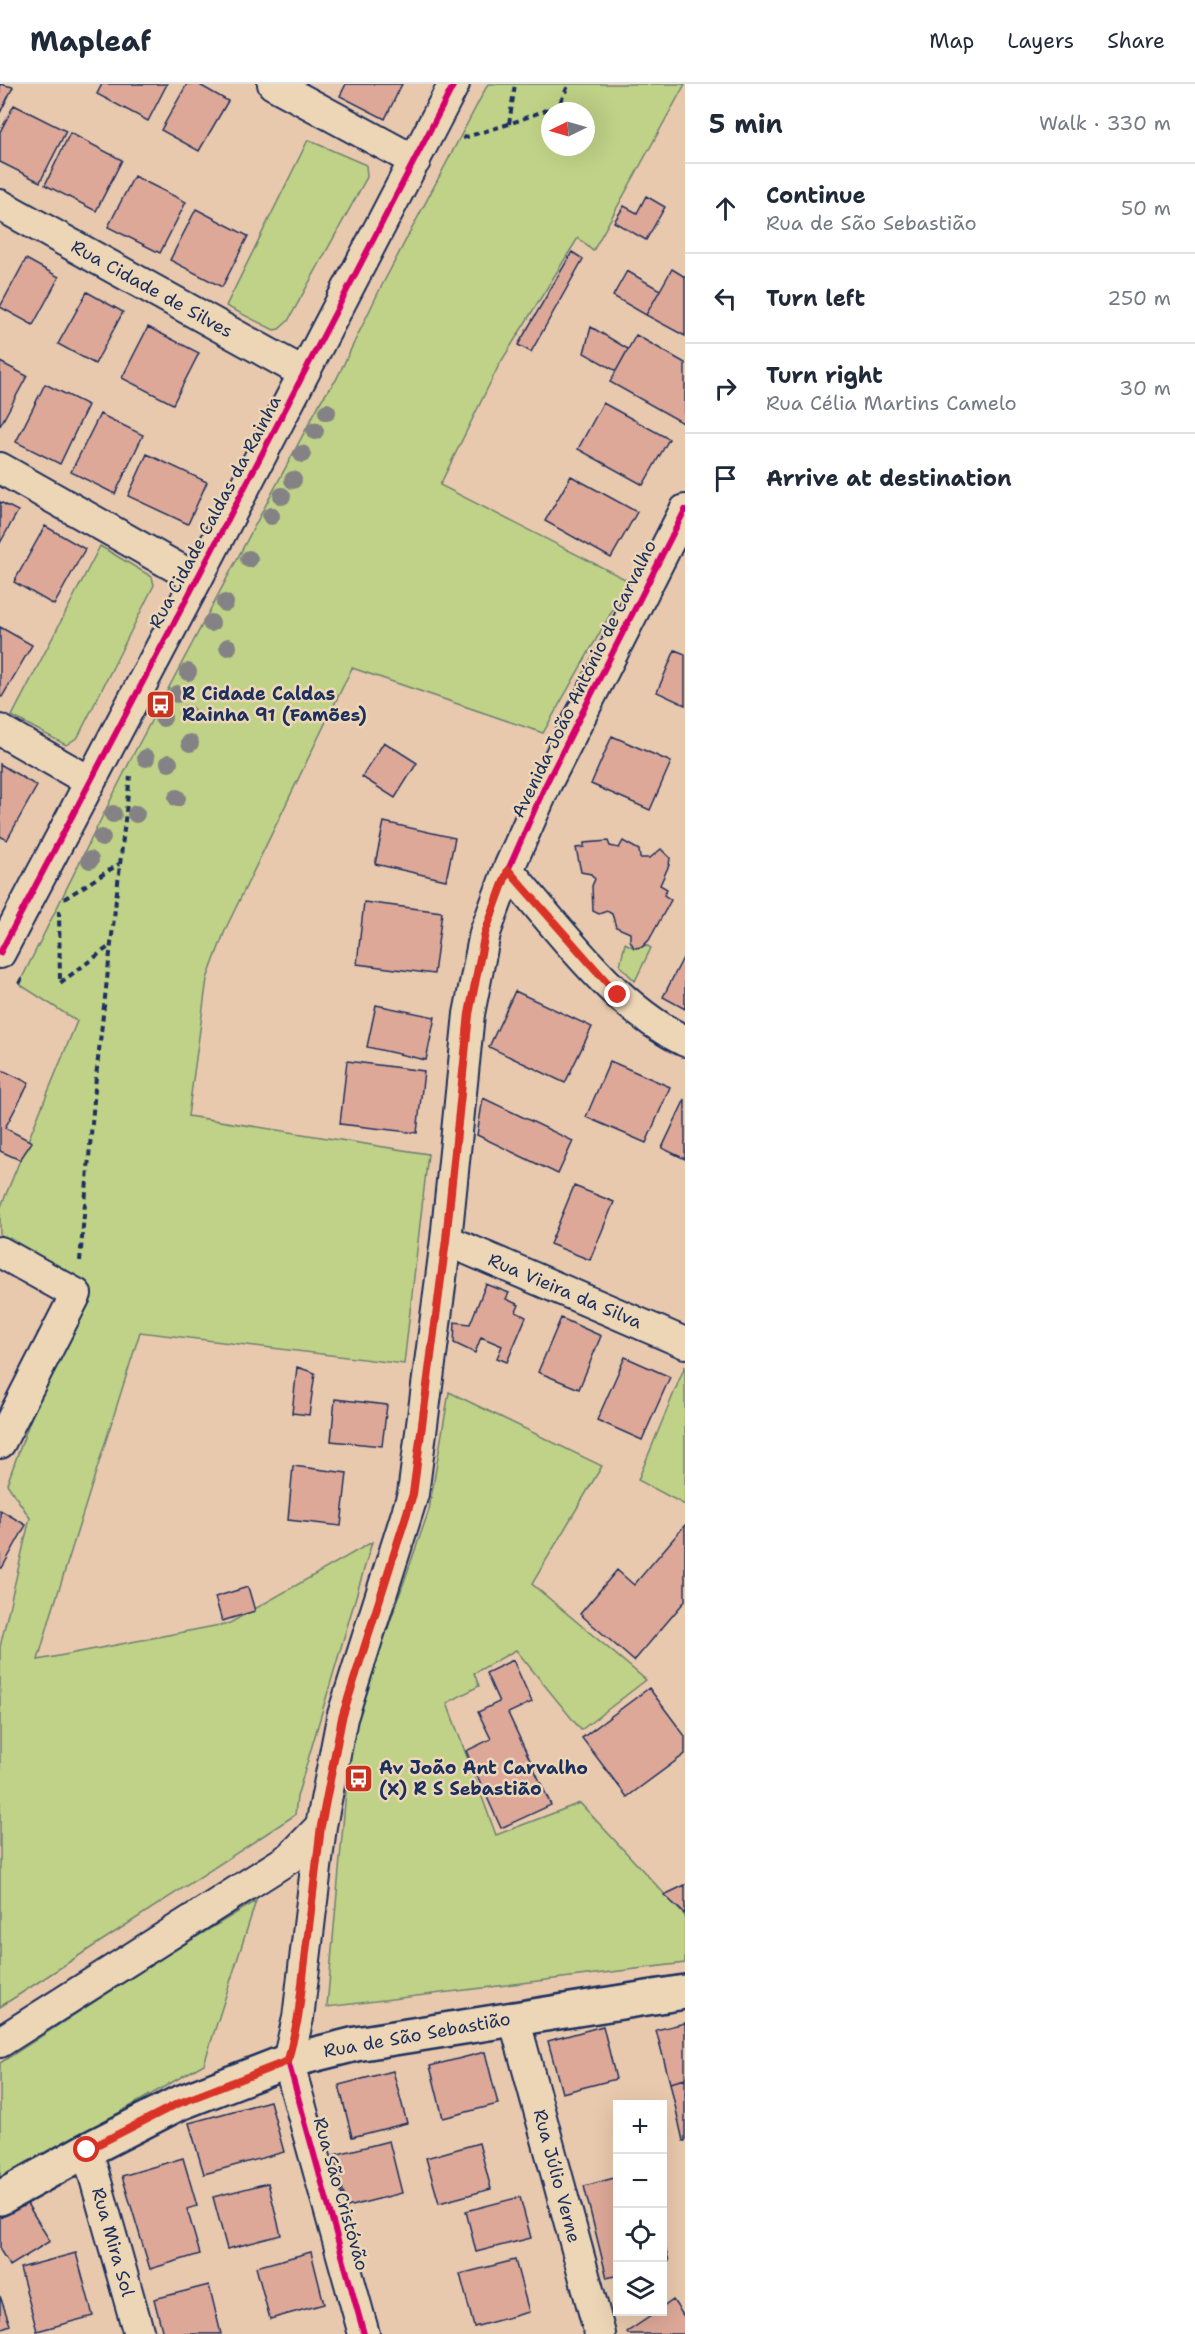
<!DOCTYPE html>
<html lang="en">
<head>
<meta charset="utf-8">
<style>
  body { margin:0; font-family:"Shantell Sans",sans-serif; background:#f2f2f3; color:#1f2937 }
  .controls { position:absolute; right:18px; bottom:18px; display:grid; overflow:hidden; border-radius:0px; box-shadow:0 6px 24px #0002 }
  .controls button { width:54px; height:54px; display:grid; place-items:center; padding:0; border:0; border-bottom:2px solid #e0e1e3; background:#fff; color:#1f2937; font:30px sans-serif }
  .compass { position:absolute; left:541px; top:18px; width:54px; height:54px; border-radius:50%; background:#fff; box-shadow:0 6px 24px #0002; rotate:265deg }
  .stop { position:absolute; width:18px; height:18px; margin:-14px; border:4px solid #d93025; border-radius:50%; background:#fff }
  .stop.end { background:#d93025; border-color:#fff; box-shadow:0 2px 6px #0008 }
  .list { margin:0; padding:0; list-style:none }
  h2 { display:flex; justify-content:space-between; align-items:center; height:78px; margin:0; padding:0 24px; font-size:26px }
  h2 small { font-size:20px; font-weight:400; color:#747a83 }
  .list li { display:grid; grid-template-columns:39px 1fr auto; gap:18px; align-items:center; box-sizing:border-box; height:90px; padding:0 24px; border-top:2px solid #e0e1e3 }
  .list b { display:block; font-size:22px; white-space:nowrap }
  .list p { margin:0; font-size:20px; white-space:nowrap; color:#747a83 }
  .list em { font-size:20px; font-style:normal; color:#747a83 }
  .icon { flex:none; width:33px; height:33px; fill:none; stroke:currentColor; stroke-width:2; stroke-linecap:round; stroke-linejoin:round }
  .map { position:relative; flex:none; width:685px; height:2250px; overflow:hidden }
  header { display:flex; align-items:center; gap:36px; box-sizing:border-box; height:84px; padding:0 30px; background:#fff; border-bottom:2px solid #e0e1e3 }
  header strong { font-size:28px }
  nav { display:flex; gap:33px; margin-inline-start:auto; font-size:21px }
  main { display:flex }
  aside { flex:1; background:#fff }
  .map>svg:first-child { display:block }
</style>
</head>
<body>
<header>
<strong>Mapleaf</strong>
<nav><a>Map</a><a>Layers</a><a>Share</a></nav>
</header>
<main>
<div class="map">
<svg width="685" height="2250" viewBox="0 0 685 2250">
  <rect width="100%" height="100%" fill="#e9c9ad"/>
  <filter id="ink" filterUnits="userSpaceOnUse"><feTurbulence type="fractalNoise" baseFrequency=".0167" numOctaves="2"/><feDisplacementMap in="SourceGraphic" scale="12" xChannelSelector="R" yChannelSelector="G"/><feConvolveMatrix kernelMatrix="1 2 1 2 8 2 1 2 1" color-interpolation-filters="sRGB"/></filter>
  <g filter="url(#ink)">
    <!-- green -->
    <path fill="#bfd287" stroke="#6d8072" stroke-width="1.5" fill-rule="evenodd" d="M488,0H685L593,167L578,154L499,281L440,401L629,497L543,649L352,584L226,844L207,895L188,1032L428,1070L404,1280L140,1248L51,1531L38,1576L230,1539L372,1458L297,1713L295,1731L0,1923V1563L30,1434L7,1400L76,1210L0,1168V1125L77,937L19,900L133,671L322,315L336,296L379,207ZM550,27H586V63H550Z
      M308,56L366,81L367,93L288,237L279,245L274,246L226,222Z
      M100,462L152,493L154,501L78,653L66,661L12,632Z
      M625,859C632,863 638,866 646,861L651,864L635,897L620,882Z
      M685,1282V1421L638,1396Z
      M449,1308L602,1382L532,1500L646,1596L581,1646L516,1566L474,1589L479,1602L447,1619L496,1751L580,1719L685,1832V1879L327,1923L351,1650L429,1426Z
      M256,1817L204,1980L0,2097V1979L168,1870Z"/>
    <!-- building -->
    <path fill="#dda898" stroke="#1b2f5e" stroke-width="1.5" d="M0,0L13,3L0,29Z
      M102,0H167L148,37L97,10Z
      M187,0H198L228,17L199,67L161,46Z
      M346,0H402L385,35L340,12Z
      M14,21L66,47L40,98L0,78V48Z
      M70,49L122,76L96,127L45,101Z
      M134,92L186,118L160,169L108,143Z
      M646,112L665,123L646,156L614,138L624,122L637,129Z
      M196,125L248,152L222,203L170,176Z
      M572,168L583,175L531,268L518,261Z
      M26,175L59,193L33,241L0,223Z
      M672,185L685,193V252L646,231Z
      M627,187L660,206L646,231L613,212Z
      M87,208L123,228L95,280L58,260Z
      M148,243L199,269L173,320L122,294Z
      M591,243L628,265L616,287L584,269Z
      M636,251L685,279V340L610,298Z
      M0,278L27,292L0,342Z
      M45,300L88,321L60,380L16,358Z
      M603,319L669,355L643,401L578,365Z
      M100,330L143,351L115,410L71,388Z
      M147,370L207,398L188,440L128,412Z
      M571,392L637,428L611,474L545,437Z
      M0,418L18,427L0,459Z
      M45,442L85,465L54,521L14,498Z
      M0,543L32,561L2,613L0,612Z
      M675,566L685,570V621L657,608Z
      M612,652L671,678L650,726L591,700Z
      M384,658L417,679L395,714L362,693Z
      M0,680L37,702L7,756L0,752Z
      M384,738L455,754L446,796L375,780Z
      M608,757L610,762L619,764L623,757L639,766L640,774H650L661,765L670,774L669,781L660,801L667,805L664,811L671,816L649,856L642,863L634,864L630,856V849L616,843L612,830L607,827L599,830L593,827L592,802L595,795L591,790L581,788L576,764L584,763V759Z
      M364,818L442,828L434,890L357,880Z
      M685,870V925L663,913Z
      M515,907L592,943L565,999L489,963Z
      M376,921L435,933L426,976L367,963Z
      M347,977L424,987L417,1049L340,1040Z
      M610,977L670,1003L646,1059L586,1033Z
      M0,985L29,999L5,1044L32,1058L20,1076L0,1067Z
      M483,1014L573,1057L558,1090L477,1051Z
      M685,1015V1075L662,1064Z
      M574,1102L614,1118L590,1176L550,1160Z
      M486,1200L509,1209L506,1215L519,1221L516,1228L526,1233L507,1278L497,1274L502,1262L481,1253L475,1269L454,1259L455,1238L470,1240Z
      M561,1234L601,1252L579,1305L538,1288Z
      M625,1273L670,1293L642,1356L597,1336Z
      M297,1283L315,1289L309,1331L292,1329Z
      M335,1315L387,1321L382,1362L331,1357Z
      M293,1382L347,1389L341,1442L288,1436Z
      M0,1426L26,1441L2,1484H0Z
      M685,1441V1517L634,1577L580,1530L617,1486L634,1501Z
      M248,1503L255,1527L222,1537L215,1513Z
      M513,1576L532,1618L508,1629L551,1721L501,1744L466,1667L491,1655L478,1628L499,1618L486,1589Z
      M649,1604L685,1652V1670L627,1713L582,1654Z
      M685,1801V1830L664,1811Z
      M685,1939V1995L670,1999L656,1946Z
      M603,1942L616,1995L562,2009L548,1957Z
      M485,1968L498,2020L443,2034L430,1982Z
      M393,1987L407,2039L352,2053L339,2001Z
      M685,1995V2057H683L670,1999Z
      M270,2017L284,2068L204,2090L189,2039Z
      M389,2057L402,2109L347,2123L334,2071Z
      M479,2059L491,2105L439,2119L426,2074Z
      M183,2074L197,2122L187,2125L200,2170L150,2185L122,2092Z
      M618,2093V2191L607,2194L584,2102Z
      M268,2099L281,2151L227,2165L213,2113Z
      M520,2113L531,2154L476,2168L466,2127Z
      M26,2118L50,2157L10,2182L0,2166V2134Z
      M662,2152L669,2177L662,2179Z
      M311,2168L324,2220L270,2235L256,2183Z
      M76,2169L93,2232L37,2247L20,2184Z
      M515,2176L529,2228L474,2243L460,2190Z
      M209,2201L221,2250H163L154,2215Z
      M0,2212L10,2241L0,2245Z
      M673,2216L685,2234V2250H628L627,2248L657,2228H662V2224Z"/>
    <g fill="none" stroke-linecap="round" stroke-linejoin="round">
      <defs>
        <path id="street" d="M273,0L415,77
          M0,121L304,289
          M0,384L197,495
          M0,646L89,697
          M508,786C559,845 614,923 685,957
          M0,869L197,495L454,0
          M446,1156L685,1259
          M0,1168L76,1210L0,1359
          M514,1934L600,2250
          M0,1958L291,1773L321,1742
          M87,2066L139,2250
          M364,2250L288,1977L298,1934L321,1742L342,1634L413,1410L446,1156L469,930L485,849L508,786L546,700L685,426"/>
        <path id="secondary" d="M0,2114L87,2066L177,2020L288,1977L356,1960L685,1908"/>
      </defs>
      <!-- street casing -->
      <use href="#street" stroke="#1b2f5e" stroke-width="34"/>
      <!-- secondary casing -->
      <use href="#secondary" stroke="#1b2f5e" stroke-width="38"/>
      <!-- path -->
      <path stroke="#1b2f5e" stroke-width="4" stroke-dasharray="6 4.5" stroke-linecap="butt" d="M509,40L515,0
        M463,54L509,40L559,21L569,0
        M64,815L119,780
        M59,826L60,899L110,862
        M19,900L23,892
        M80,1177L96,993L130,692"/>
      <!-- street -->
      <use href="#street" stroke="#edd6b6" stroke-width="30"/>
      <!-- secondary -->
      <use href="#secondary" stroke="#edd6b6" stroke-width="33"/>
      <defs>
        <path id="cycleway" d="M0,869L197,495L454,0
          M364,2250L288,1977L298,1934L321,1742L342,1634L413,1410L446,1156L469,930L485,849L508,786L546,700L685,426"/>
      </defs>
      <!-- cycleway casing -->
      <use href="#cycleway" stroke="#edd6b6" stroke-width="10"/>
      <!-- cycleway -->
      <use href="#cycleway" stroke="#d6006c" stroke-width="6"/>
    </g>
    <!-- trees -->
    <g fill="#858285">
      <circle cx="327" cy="328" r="9"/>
      <circle cx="315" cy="347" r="9"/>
      <circle cx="302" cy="370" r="9"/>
      <circle cx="293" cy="396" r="9"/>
      <circle cx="282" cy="412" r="9"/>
      <circle cx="271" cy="432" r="9"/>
      <circle cx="249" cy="475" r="9"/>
      <circle cx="225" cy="519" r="9"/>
      <circle cx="211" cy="539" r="9"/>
      <circle cx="228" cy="563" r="9"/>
      <circle cx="188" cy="588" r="9"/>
      <circle cx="177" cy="610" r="9"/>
      <circle cx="187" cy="630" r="9"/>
      <circle cx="163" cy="634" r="9"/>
      <circle cx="190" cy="659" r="9"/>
      <circle cx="146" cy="674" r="9"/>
      <circle cx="169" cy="679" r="9"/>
      <circle cx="177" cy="714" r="9"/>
      <circle cx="113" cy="730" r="9"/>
      <circle cx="136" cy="730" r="9"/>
      <circle cx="102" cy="754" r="9"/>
      <circle cx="90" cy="776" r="9"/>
    </g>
  </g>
  <g fill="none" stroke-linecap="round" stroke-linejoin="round" filter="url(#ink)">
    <!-- route -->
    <path stroke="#d93025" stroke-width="8" d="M87,2066L177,2020L288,1977L298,1934L321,1742L342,1634L413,1410L446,1156L469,930L485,849L508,786L618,911"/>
  </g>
  <!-- icons -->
  <defs>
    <symbol id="bus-square" viewBox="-11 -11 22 22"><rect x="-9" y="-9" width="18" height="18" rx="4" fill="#c8321e" stroke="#edd6b6"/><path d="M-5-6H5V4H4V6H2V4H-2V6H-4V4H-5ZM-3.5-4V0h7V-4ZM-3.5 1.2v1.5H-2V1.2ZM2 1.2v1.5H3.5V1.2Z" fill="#fff"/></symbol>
  </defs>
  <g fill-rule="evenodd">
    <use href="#bus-square" x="144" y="604" width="33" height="33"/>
    <use href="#bus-square" x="342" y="1678" width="33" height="33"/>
  </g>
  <g text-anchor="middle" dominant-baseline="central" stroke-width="5" stroke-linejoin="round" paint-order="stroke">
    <!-- street labels -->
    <g font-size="18" fill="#1b2f5e" stroke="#edd6b6">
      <text transform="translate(152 205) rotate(29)">Rua Cidade de Silves</text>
      <text transform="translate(215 428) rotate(-62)">Rua Cidade Caldas da Rainha</text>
      <text transform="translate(584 595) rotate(-64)">Avenida João António de Carvalho</text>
      <text transform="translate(565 1207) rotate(23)">Rua Vieira da Silva</text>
      <text transform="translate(417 1951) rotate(-10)">Rua de São Sebastião</text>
      <text transform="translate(557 2092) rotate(75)">Rua Júlio Verne</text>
      <text transform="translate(341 2110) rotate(74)">Rua São Cristóvão</text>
      <text transform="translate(113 2158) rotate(74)">Rua Mira Sol</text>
    </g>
    <!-- poi labels -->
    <g font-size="18" font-weight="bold" fill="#1b2f5e" stroke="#edd6b6" text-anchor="start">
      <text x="182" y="610">R Cidade Caldas<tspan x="182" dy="21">Rainha 91 (Famões)</tspan></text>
      <text x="379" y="1684">Av João Ant Carvalho<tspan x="379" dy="21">(X) R S Sebastião</tspan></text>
    </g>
  </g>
</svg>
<div class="controls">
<button>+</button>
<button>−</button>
<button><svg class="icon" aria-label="locate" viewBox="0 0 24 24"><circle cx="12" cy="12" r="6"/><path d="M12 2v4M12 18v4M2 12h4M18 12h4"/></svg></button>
<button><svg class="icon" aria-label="layers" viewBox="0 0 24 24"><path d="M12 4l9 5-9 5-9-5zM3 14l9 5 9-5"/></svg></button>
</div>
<svg class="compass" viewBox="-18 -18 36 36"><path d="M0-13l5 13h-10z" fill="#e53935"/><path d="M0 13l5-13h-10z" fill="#747a83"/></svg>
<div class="stop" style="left:87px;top:2066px"></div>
<div class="stop end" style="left:618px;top:911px"></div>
</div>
<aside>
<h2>5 min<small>Walk · 330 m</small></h2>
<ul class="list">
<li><svg class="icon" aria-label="ahead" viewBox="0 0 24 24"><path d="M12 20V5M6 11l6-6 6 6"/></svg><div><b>Continue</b><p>Rua de São Sebastião</p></div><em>50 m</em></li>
<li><svg class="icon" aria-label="left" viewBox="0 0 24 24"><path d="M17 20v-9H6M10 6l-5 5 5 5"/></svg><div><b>Turn left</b></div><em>250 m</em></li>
<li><svg class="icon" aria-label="right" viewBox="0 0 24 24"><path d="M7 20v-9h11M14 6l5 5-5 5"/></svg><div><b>Turn right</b><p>Rua Célia Martins Camelo</p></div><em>30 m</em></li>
<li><svg class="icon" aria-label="arrive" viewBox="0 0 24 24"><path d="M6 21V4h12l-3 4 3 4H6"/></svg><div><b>Arrive at destination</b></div></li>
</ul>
</aside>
</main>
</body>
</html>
